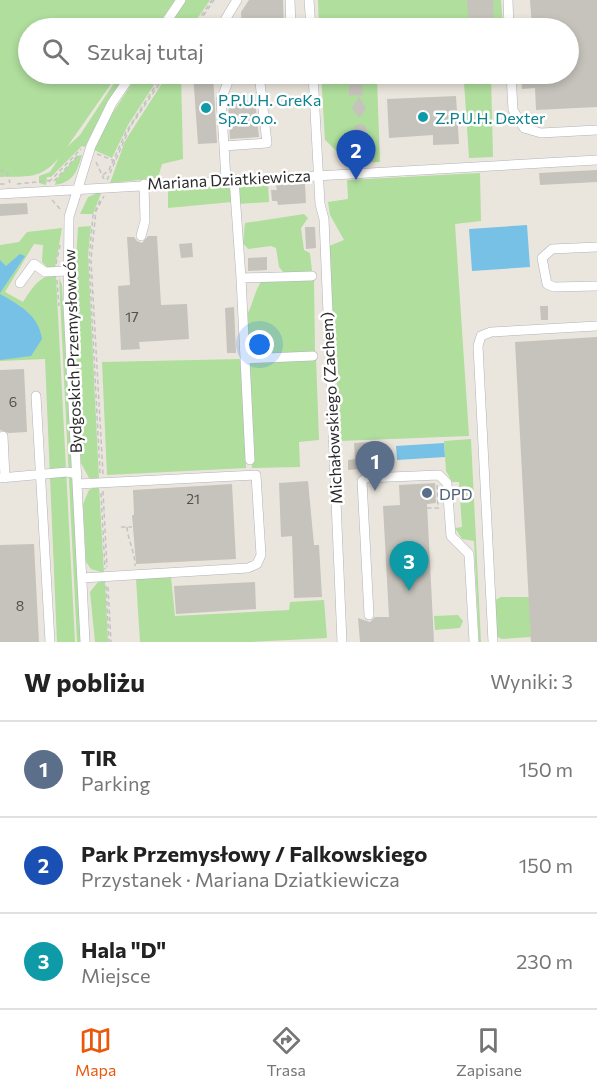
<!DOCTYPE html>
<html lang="pl">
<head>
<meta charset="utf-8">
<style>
  body { margin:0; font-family:Commissioner,sans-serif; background:#f2f2f2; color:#222 }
  .you { position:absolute; left:260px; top:345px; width:21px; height:21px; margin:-15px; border:4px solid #fff; border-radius:50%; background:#1a73e8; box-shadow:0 0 0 9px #1a73e833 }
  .badge { display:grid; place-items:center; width:39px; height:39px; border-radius:50%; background:#ea580c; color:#fff; font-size:20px; font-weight:700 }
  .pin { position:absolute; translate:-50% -50px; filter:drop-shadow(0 2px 3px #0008) }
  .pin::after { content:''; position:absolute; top:32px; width:21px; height:18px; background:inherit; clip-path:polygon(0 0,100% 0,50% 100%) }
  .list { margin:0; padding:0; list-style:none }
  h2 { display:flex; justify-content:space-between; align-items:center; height:78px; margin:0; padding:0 24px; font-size:26px }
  h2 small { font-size:20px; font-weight:400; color:#767676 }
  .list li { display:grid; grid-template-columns:39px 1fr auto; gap:18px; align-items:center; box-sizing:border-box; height:96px; padding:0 24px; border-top:2px solid #e0e0e0 }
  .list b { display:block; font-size:22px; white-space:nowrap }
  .list p { margin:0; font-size:20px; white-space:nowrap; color:#767676 }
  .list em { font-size:20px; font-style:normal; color:#767676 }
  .icon { flex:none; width:33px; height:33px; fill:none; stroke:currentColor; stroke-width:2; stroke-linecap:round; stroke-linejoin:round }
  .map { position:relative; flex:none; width:597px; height:642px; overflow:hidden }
  .search { position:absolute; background:#fff; box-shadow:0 3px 9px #0003; left:18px; right:18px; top:18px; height:66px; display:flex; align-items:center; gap:15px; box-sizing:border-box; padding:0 21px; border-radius:33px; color:#767676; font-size:22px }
  .sheet { height:366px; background:#fff }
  nav { display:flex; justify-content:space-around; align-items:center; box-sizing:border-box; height:84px; border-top:2px solid #e0e0e0; background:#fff; font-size:16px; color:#767676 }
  nav a { display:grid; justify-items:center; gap:3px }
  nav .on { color:#ea580c }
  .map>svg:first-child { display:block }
</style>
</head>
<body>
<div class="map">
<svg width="597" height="642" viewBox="0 0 597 642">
  <rect width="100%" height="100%" fill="#ebe6dd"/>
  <!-- green -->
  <path fill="#afde9d" d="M0,0H175L156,28H28V74H118L67,147L80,135L120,74H127L104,108L85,147L82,146L51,177H47L46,185L39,183V176L50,172L59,158C40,180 27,176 0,177Z
    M186,0H210L191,28H168Z
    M318,0H501L503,28H319Z
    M138,74H161L128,125L112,158L94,150L112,114Z
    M168,74H181L183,159L162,164L158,178L110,183L125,141Z
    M321,74H438L377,79L380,162L349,163L325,140Z
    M457,74H491L493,157L469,158L464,82L461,75Z
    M82,155C77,171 74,182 55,185L56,180L77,156Z
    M480,173L481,221L455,224L469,436L340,441L329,246L344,240L330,215L328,202L348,199L347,180Z
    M268,183L269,202L239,204V186Z
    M229,185L232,202L168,208V189Z
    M102,191L93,214H80L88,197Z
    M304,214L308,218L301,228L304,250L310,253L312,271L285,274L279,267L276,248L271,246L248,249L243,243L245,223Z
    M91,226L88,255L99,480L89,478L81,463L73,306L78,227Z
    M62,228L55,268H48L42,262L43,245L34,244L5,292L23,302C31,290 40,273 56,276L75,642H57L45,359L0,361V245L19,242L27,232Z
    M59,278L62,285L81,642H77Z
    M314,278L315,353L248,356L245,317C253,307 253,294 261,282Z
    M316,358L319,440L299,442L300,467L252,468L247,362Z
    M242,359L246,468L107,475L102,362Z
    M471,439L481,642H479L474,541L462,539L455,528L462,527L459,482H452L446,471L444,441Z
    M99,485L104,573L91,569L86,562L83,504L89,490Z
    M171,577L175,616L289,610L290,602L324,600L327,638L249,642H140L136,579Z
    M105,580L108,642H95L90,592L98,582Z
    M501,597H529L531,637L502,639L496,636L495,600Z
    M458,615L463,621L460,628L435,630L434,616Z"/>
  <!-- water -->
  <path fill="#77c1e6" d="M527,225L530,267L472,271L469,229Z
    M20,254L25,256L0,293V260L6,266Z
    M0,294C19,305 39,315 42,339L31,356L0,360Z
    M444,443L445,457L397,460L396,446Z"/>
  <!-- building -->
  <path fill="#c6c3bc" d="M249,0H283L284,28H242L241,12Z
    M467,0H493L494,28H469Z
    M530,0H597V107L536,110L535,88L522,89L521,74H568V28H532Z
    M193,74H213L217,143L198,144Z
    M357,80H362L363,95L349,96V81Z
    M359,96L366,109L359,118L352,108Z
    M456,96L459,144L433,145V135L389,138L387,99Z
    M255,100L259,137L230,139L228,102Z
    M353 131a7 7 0 1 1 14 0a7 7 0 1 1-14 0Z
    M597,170V182L540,185L539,173Z
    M305,184L306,203L278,205L277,201H272L271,190H277L276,185Z
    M27,203L28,214L0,216V204Z
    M305,227H315L316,248L306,249Z
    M148,236H157L161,305L187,304L189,339L139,342L140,349L121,350L118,286L130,285L127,237H134L137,241L142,243Z
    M192,243L193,257L181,258L179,244Z
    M267,257V270L248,271V258Z
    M540,306H548V320H541Z
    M234,307L236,353H227L225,308Z
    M597,337V642H531L515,342Z
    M24,369L27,432L9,433L0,430V370Z
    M368,442L369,468L348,470V460L355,459L354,443Z
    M308,481L314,545H319L322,597L294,598L292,536L281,537L279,483Z
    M435,483L436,503L427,504L434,642H360L358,618L370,622L375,617H389L383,506L400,505L399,485Z
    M232,484L236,559L136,564L132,515H134L133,490Z
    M34,544L39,642H0V545Z
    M255,582L256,609L176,614L174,586Z"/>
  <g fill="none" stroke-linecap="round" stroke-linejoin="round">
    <defs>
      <path id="minor" d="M290,0L291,28
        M309,0L311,28
        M508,0L509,28
        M162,28L181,0
        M223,28L222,25L237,0
        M313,74L320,204L324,219L342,642
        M511,74L513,110L524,128L541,133L597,130
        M224,146L221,100L231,74
        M234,179L241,278
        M226,180L224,146L267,143L259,74
        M0,194L597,160
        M141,236L145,221L144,184
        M597,247L552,249L542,258L547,284L554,287L597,286
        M20,283L34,264L45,272L67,271
        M245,359L241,278L312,276
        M36,396L50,642
        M3,436L5,478
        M250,460L245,359L313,356
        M0,478L67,472L77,474
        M78,484L256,475L261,555L257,564L248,568L82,578
        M369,615L362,481L366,478L439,475L447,483L451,536L469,554L474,642
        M85,642L68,305L69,217L91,146L112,103L132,74
        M493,642L478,346L481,336L491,332L597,326"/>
    </defs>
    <!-- minor casing -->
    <use href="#minor" stroke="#b0b2bd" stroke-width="10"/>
    <!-- path -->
    <path stroke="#c3c3c3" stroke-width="1.5" stroke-dasharray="4.5 3" stroke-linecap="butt" d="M193,28L212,0
      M195,28L214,0
      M357,80V74
      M97,154L115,161
      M96,162L104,179
      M0,170L7,172L10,183
      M103,175L109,170L126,132L163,74
      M107,180L130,127L166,74
      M54,181L79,154
      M49,182L81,149
      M0,184H6
      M17,184L54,180
      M52,200L61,210
      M56,264L60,245
      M57,280L59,306
      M100,473L89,259L93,216L101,198
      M103,474L91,260L96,211L104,196
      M437,485L438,507
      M103,491L107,567
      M101,493L105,569
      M427,508H439
      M121,527H132
      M127,527C128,541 135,552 135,566
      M106,586L109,642
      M108,587L111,642"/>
    <!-- minor -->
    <use href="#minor" stroke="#fff" stroke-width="9"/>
  </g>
  <!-- markers -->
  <g fill="#0f9aa8" stroke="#fff" stroke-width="2">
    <circle cx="206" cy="108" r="6"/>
    <circle cx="423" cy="117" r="6"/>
  </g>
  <circle fill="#5c6f8a" stroke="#fff" stroke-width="2" cx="427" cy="493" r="6"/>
  <g text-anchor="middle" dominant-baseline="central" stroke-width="5" stroke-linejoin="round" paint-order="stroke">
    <!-- number labels -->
    <g font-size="14" fill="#51504e">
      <text x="132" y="316">17</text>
      <text x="13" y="401">6</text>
      <text x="193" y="498">21</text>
      <text x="20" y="605">8</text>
    </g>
    <!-- culture labels -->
    <g font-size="16" fill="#0d838f" stroke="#fff" text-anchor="start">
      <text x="218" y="99">P.P.U.H. GreKa<tspan x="218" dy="18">Sp.z o.o.</tspan></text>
      <text x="435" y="117">Z.P.U.H. Dexter</text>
    </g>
    <!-- street labels -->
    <g font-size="16" fill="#2a2a2a" stroke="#fff">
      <text transform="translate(229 179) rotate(-3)">Mariana Dziatkiewicza</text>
      <text transform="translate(72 351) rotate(-92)">Bydgoskich Przemysłowców</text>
      <text transform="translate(331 408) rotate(-93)">Michałowskiego (Zachem)</text>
    </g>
    <!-- service labels -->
    <g font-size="16" fill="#4e5e75" stroke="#fff" text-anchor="start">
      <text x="439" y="493">DPD</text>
    </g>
  </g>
</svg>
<div class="you"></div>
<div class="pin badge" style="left:375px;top:491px;background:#5c6f8a">1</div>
<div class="pin badge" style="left:356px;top:180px;background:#1a4fb4">2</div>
<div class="pin badge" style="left:409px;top:591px;background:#0f9aa8">3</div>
<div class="search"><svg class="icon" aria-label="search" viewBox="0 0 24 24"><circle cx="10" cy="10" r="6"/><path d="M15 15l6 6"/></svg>Szukaj tutaj</div>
</div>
<section class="sheet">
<h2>W pobliżu<small>Wyniki: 3</small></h2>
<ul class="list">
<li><span class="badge" style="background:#5c6f8a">1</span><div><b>TIR</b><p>Parking</p></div><em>150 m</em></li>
<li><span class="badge" style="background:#1a4fb4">2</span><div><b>Park Przemysłowy / Falkowskiego</b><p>Przystanek · Mariana Dziatkiewicza</p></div><em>150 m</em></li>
<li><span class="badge" style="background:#0f9aa8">3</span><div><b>Hala &quot;D&quot;</b><p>Miejsce</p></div><em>230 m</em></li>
</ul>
</section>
<nav>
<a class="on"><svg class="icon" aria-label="map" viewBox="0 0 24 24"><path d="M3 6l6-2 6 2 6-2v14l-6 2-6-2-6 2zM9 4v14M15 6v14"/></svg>Mapa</a>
<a><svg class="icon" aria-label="directions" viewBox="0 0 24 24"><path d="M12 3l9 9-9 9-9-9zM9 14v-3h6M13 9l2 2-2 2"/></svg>Trasa</a>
<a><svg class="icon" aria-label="saved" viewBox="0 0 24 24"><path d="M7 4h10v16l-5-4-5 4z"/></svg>Zapisane</a>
</nav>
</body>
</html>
